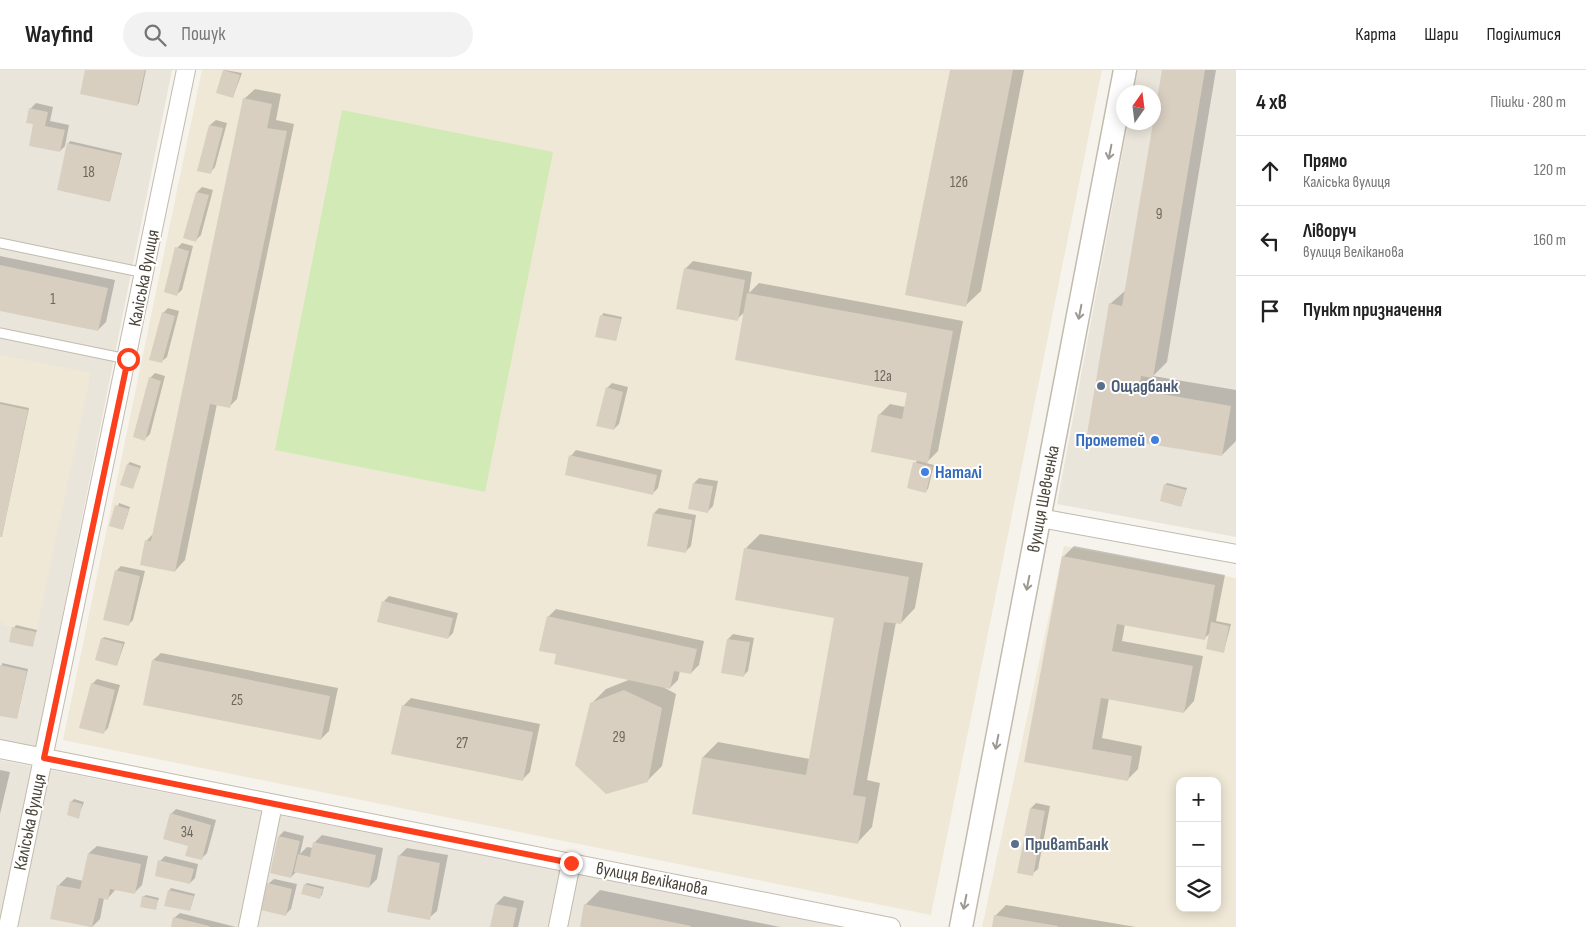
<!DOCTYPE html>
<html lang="uk">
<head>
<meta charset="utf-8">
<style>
  body { margin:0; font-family:"Sofia Sans Condensed",sans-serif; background:#f2f2f2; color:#222 }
  .controls { position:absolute; right:15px; bottom:15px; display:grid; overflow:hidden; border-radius:10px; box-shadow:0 2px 12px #0003 }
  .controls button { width:45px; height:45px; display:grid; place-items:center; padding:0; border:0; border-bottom:1px solid #e0e0e0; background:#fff; color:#222; font:25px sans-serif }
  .compass { position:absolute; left:1116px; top:15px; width:45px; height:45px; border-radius:50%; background:#fff; box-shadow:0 2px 12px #0003; rotate:14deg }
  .stop { position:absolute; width:15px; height:15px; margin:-11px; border:4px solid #fc3f1d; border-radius:50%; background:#fff }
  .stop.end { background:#fc3f1d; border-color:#fff; box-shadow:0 1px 5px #0008 }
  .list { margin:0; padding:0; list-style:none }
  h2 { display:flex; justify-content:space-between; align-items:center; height:65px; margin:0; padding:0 20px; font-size:21px }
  h2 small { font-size:16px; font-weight:400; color:#767676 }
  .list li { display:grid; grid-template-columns:32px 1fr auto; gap:15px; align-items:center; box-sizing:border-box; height:70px; padding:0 20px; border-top:1px solid #e0e0e0 }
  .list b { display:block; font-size:19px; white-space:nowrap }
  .list p { margin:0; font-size:16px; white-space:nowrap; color:#767676 }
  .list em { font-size:16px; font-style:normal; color:#767676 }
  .icon { flex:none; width:28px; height:28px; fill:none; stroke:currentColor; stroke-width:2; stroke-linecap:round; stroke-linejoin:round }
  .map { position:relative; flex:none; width:1236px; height:857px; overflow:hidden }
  header { display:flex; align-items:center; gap:30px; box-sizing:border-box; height:70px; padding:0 25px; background:#fff; border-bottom:1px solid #e0e0e0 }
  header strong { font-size:24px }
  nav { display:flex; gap:28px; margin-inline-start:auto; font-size:18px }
  .search { width:350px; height:45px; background:#f2f2f2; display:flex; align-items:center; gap:12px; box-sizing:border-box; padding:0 18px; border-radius:28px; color:#767676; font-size:19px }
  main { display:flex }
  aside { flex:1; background:#fff }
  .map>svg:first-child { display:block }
</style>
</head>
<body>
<header>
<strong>Wayfind</strong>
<div class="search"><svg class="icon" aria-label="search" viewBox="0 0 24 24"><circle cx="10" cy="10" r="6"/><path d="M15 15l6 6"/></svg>Пошук</div>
<nav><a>Карта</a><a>Шари</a><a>Поділитися</a></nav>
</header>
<main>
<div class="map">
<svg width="1236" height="857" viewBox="0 0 1236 857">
  <rect width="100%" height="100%" fill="#f6f3ec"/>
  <!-- residential -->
  <path fill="#eae5da" d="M0,0H172L36,677L0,670Z
    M1138,0H1236V467L1057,434L1128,53L1154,52V22H1133Z
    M0,690L846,857H0Z"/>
  <!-- education -->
  <path fill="#efe8d6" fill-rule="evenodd" d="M202,0H1102L931,845L63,670Z
    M0,285L91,303L36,562L4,555L0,551Z
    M1064,476L1236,508V857H982ZM1180,711H1217V838H1180Z"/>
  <!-- green -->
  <path fill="#d2eab5" d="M342,40L553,82L485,422L275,380Z"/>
  <!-- shadow -->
  <path fill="#0003" d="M87,0H146L139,33L137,35Z
    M225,0L242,3L233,27L224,1Z
    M951,0H1024L981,221L966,235Z
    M1164,0H1216L1167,292L1153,306L1236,320V371L1222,385L1088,363L1110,234L1126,220Z
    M255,19L281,24L276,50L294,54L237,329L229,337L217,334L185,490L175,501L146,471L155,462L244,29Z
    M36,33L53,37L50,51L69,55L65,76L60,81L35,53L28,52L31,38Z
    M216,50L227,53L215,97L210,103V55Z
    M70,71L122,83L110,131L68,74Z
    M202,117L213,120L201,165L196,170L197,122Z
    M182,173L193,176L182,220L176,225L177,178Z
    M0,186L115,210L106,252L98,260L0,240Z
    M693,191L752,202L749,223L759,213L963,251L938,381L926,393L934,395L928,419L926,421L915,393L918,390L879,345L890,334L905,337L908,322L745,242L737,249L685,199Z
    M168,238L179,241L167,287L161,292L163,243Z
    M603,243L622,247L616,270L597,266Z
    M155,303L165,306L150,364L145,369L150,308Z
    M612,313L628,317L619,354L614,359L607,318Z
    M0,332L29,338L2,466H0Z
    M576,380L662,400L658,418L652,424L571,386Z
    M130,392L141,396L133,418L128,394Z
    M699,408L718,411L713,436L708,441L694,413Z
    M1167,413L1187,418L1181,436L1165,415Z
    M119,433L130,437L123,459L111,455Z
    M659,438L696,445L691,476L686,481L654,443Z
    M760,464L923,493L915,538L901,553L896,552L867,710L880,713L872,757L858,772L693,743L703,687L718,672L810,689L835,547L746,478Z
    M1074,476L1225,505L1216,551L1231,554L1224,581L1210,563L1204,569L1125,554L1122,571L1203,586L1194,631L1184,642L1109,628L1102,668L1142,676L1138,699L1127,710L1025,691L1063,487Z
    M121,496L145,501L133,550L128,555L116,501Z
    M389,526L458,543L453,563L448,568L384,531Z
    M556,539L704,571L699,595L691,603L680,601L678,610L670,618L663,617L676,624L662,696L647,711L591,634L606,619L631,609L557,583L548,547Z
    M16,555L37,560L32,575L14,558Z
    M733,564L754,568L748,601L743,606L728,569Z
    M104,567L125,572L117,595L102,569Z
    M161,583L338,618L329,661L321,669L153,590Z
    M2,593L28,599L17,648L0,644Z
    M97,609L120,615L108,658L103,663L92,614Z
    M411,628L540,654L530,702L522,710L403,636Z
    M0,700L10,702L0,744Z
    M74,729L84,732L78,747L71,732Z
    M1036,733L1050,736L1038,799L1032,804L1031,738Z
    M176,739L216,750L207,783L201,789L189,775L171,744Z
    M284,761L304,766L300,784L307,777L313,778L314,773L322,765L383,778L377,809L369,817L296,802L291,807L279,766Z
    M97,776L148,786L142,815L134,823L116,819L108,828H104L100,849L92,857L51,848L59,815L67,807L83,811L89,783Z
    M407,778L448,785L437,841L429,848L399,786Z
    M165,786L198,794L195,808L190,813L160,791Z
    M274,809L297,814L291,839L286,844L268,814Z
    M307,813L324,817L322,825L320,827L305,815Z
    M171,818L195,824L190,840L169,821Z
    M600,820L780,857H581L585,835Z
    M146,825L159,828L155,838L143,827Z
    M504,826L524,831L518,857H491L496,834Z
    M1006,835L1136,857H993L995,846Z
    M180,843L236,857H172L174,848Z"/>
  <!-- building -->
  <path fill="#d8cfc1" d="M85,0H145L137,36L80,24Z
    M223,0L240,5L233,28L216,23Z
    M950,0H1013L966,237L905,225Z
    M1162,0H1205L1153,308L1141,306L1139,320L1231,336L1222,386L1087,364L1109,233L1122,236Z
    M243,28L272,34L267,58L287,61L230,338L210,334L175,502L140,495L145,470L151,471Z
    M29,38L48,42L45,56L65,60L60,82L29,76L33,54L26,53Z
    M209,55L223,58L211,104L197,101Z
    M67,73L121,85L110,132L57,120Z
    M196,122L209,125L196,172L183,168Z
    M175,177L189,181L177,226L164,222Z
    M0,195L108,218L98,261L0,241Z
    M684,198L745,210L738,251L676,239Z
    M747,223L953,261L928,393L871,382L878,344L902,349L907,323L735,290Z
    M162,242L175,246L162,293L149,290Z
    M600,245L621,249L616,271L595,267Z
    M149,307L161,311L145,371L133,367Z
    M606,317L623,322L614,360L596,356Z
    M0,334L28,340L2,467H0Z
    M569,385L657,405L653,425L565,405Z
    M913,392L932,397L926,423L907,418Z
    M127,394L140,398L133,419L120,415Z
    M693,413L713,416L708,443L688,439Z
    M1164,414L1186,420L1181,437L1160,431Z
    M115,435L129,439L123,460L109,456Z
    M653,443L692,450L686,483L647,476Z
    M744,478L909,507L901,554L884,552L853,725L866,727L858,774L692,744L702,687L806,705L834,548L735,530Z
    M1062,486L1215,515L1205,570L1117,554L1112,581L1193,596L1184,643L1101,628L1092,679L1132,686L1128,711L1024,692Z
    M115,500L140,506L129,556L103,550Z
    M382,531L453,548L448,569L377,552Z
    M547,546L697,579L691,604L674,601L670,619L554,594L556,584L539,581Z
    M1211,552L1229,556L1224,583L1206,579Z
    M12,557L36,562L33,577L9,572Z
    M101,568L123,574L117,596L95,590Z
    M727,569L750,572L744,607L721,603Z
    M152,590L330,626L321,670L143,635Z
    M0,595L27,601L17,649L0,646Z
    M91,613L115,620L104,664L79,658Z
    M624,620L662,638L648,712L606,724L575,695L590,633Z
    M402,635L533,662L523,711L391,684Z
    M70,731L82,734L79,749L67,745Z
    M1030,738L1045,741L1033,806L1017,803Z
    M170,743L211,755L202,790L185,786L188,776L163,769Z
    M278,766L300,771L291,808L270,803Z
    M313,772L376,785L369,818L294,802L298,784L310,787Z
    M88,783L141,794L135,824L110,819L108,830L99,828L92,857L50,849L57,815L80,819Z
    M398,785L440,793L430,850L387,842Z
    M158,790L194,799L190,814L155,806Z
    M267,813L292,819L286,846L261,840Z
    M304,814L323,819L320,829L301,824Z
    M168,820L194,826L190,841L164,836Z
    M142,826L158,830L156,840L140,837Z
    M495,834L517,838L513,857H490Z
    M584,834L691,856V857H580Z
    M994,845L1058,856V857H992Z
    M173,847L209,856V857H171Z"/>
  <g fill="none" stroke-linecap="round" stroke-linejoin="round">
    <defs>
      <path id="service" d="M0,173L145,203
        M0,263L127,289"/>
      <path id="minor" d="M1040,448L1236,484
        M0,679L891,857
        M8,857L186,0
        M248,857L273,734
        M558,857L571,793"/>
      <g id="tertiary">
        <path id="s1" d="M961,857L1125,0"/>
      </g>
    </defs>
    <!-- service casing -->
    <use href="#service" stroke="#c2bbae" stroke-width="11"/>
    <!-- minor casing -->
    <use href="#minor" stroke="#c2bbae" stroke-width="20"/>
    <!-- tertiary casing -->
    <use href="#tertiary" stroke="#c2bbae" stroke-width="25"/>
    <!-- service -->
    <use href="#service" stroke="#fff" stroke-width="9"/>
    <!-- minor -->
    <use href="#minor" stroke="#fff" stroke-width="18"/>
    <!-- tertiary -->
    <use href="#tertiary" stroke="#fff" stroke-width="22"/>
  </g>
  <!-- one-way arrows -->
  <defs><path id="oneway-shaft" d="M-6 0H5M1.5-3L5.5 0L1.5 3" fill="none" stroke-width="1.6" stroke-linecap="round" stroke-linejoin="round" transform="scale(1.25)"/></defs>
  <g stroke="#9c9892">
    <use href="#oneway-shaft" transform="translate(1110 82) rotate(101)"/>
    <use href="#oneway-shaft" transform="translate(1080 242) rotate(101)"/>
    <use href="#oneway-shaft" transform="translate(1028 513) rotate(101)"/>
    <use href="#oneway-shaft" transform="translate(997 672) rotate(101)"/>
    <use href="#oneway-shaft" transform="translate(965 832) rotate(101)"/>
  </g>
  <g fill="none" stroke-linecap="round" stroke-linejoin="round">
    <!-- route -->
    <path stroke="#fc3f1d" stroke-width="6" d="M128,289L44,688L571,793"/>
  </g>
  <!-- markers -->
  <g fill="#5c6f8a" stroke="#fff" stroke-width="2">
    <circle cx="1101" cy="316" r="5"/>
    <circle cx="1015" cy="774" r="5"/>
  </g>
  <g fill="#3f7fe0" stroke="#fff" stroke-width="2">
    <circle cx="1155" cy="370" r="5"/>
    <circle cx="925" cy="402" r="5"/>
  </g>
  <g text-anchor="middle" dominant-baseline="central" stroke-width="4" stroke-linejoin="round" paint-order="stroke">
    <!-- number labels -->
    <g font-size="15" fill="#6e675b">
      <text x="89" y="102">18</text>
      <text x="959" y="112">12б</text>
      <text x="1159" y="144">9</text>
      <text x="53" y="229">1</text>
      <text x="883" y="306">12а</text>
      <text x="237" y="630">25</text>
      <text x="619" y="667">29</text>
      <text x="462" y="673">27</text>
      <text x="187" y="762">34</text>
    </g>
    <!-- street labels -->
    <g font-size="18" fill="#4b4439" stroke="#fff">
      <text transform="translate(144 208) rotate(-79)">Каліська вулиця</text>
      <text stroke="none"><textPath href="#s1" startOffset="436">вулиця Шевченка</textPath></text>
      <text transform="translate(30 752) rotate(-78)">Каліська вулиця</text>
      <text transform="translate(652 809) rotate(11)">вулиця Веліканова</text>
    </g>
    <!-- service labels -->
    <g font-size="18" font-weight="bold" fill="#4e5e75" stroke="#fff" text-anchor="start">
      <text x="1111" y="316">Ощадбанк</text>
      <text x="1025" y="774">ПриватБанк</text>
    </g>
    <!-- shop labels -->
    <g font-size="18" font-weight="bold" fill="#366cbe" stroke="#fff" text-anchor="end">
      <text x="1145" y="370">Прометей</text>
      <text x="935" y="402" text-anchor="start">Наталі</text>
    </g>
  </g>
</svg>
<div class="controls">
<button>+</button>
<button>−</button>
<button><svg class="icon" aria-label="layers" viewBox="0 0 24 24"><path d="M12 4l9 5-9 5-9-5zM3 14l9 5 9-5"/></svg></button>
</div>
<svg class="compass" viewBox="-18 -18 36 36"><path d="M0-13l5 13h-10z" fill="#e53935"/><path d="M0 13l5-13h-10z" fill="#767676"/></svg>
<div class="stop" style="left:128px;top:289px"></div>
<div class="stop end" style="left:571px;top:793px"></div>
</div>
<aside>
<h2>4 хв<small>Пішки · 280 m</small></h2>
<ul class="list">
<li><svg class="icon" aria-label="ahead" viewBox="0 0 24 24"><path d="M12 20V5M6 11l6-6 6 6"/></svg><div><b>Прямо</b><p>Каліська вулиця</p></div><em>120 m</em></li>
<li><svg class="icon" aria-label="left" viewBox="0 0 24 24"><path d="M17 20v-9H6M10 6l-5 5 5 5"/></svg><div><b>Ліворуч</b><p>вулиця Веліканова</p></div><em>160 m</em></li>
<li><svg class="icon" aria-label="arrive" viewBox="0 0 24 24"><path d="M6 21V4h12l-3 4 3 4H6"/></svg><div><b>Пункт призначення</b></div></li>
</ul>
</aside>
</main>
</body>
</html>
